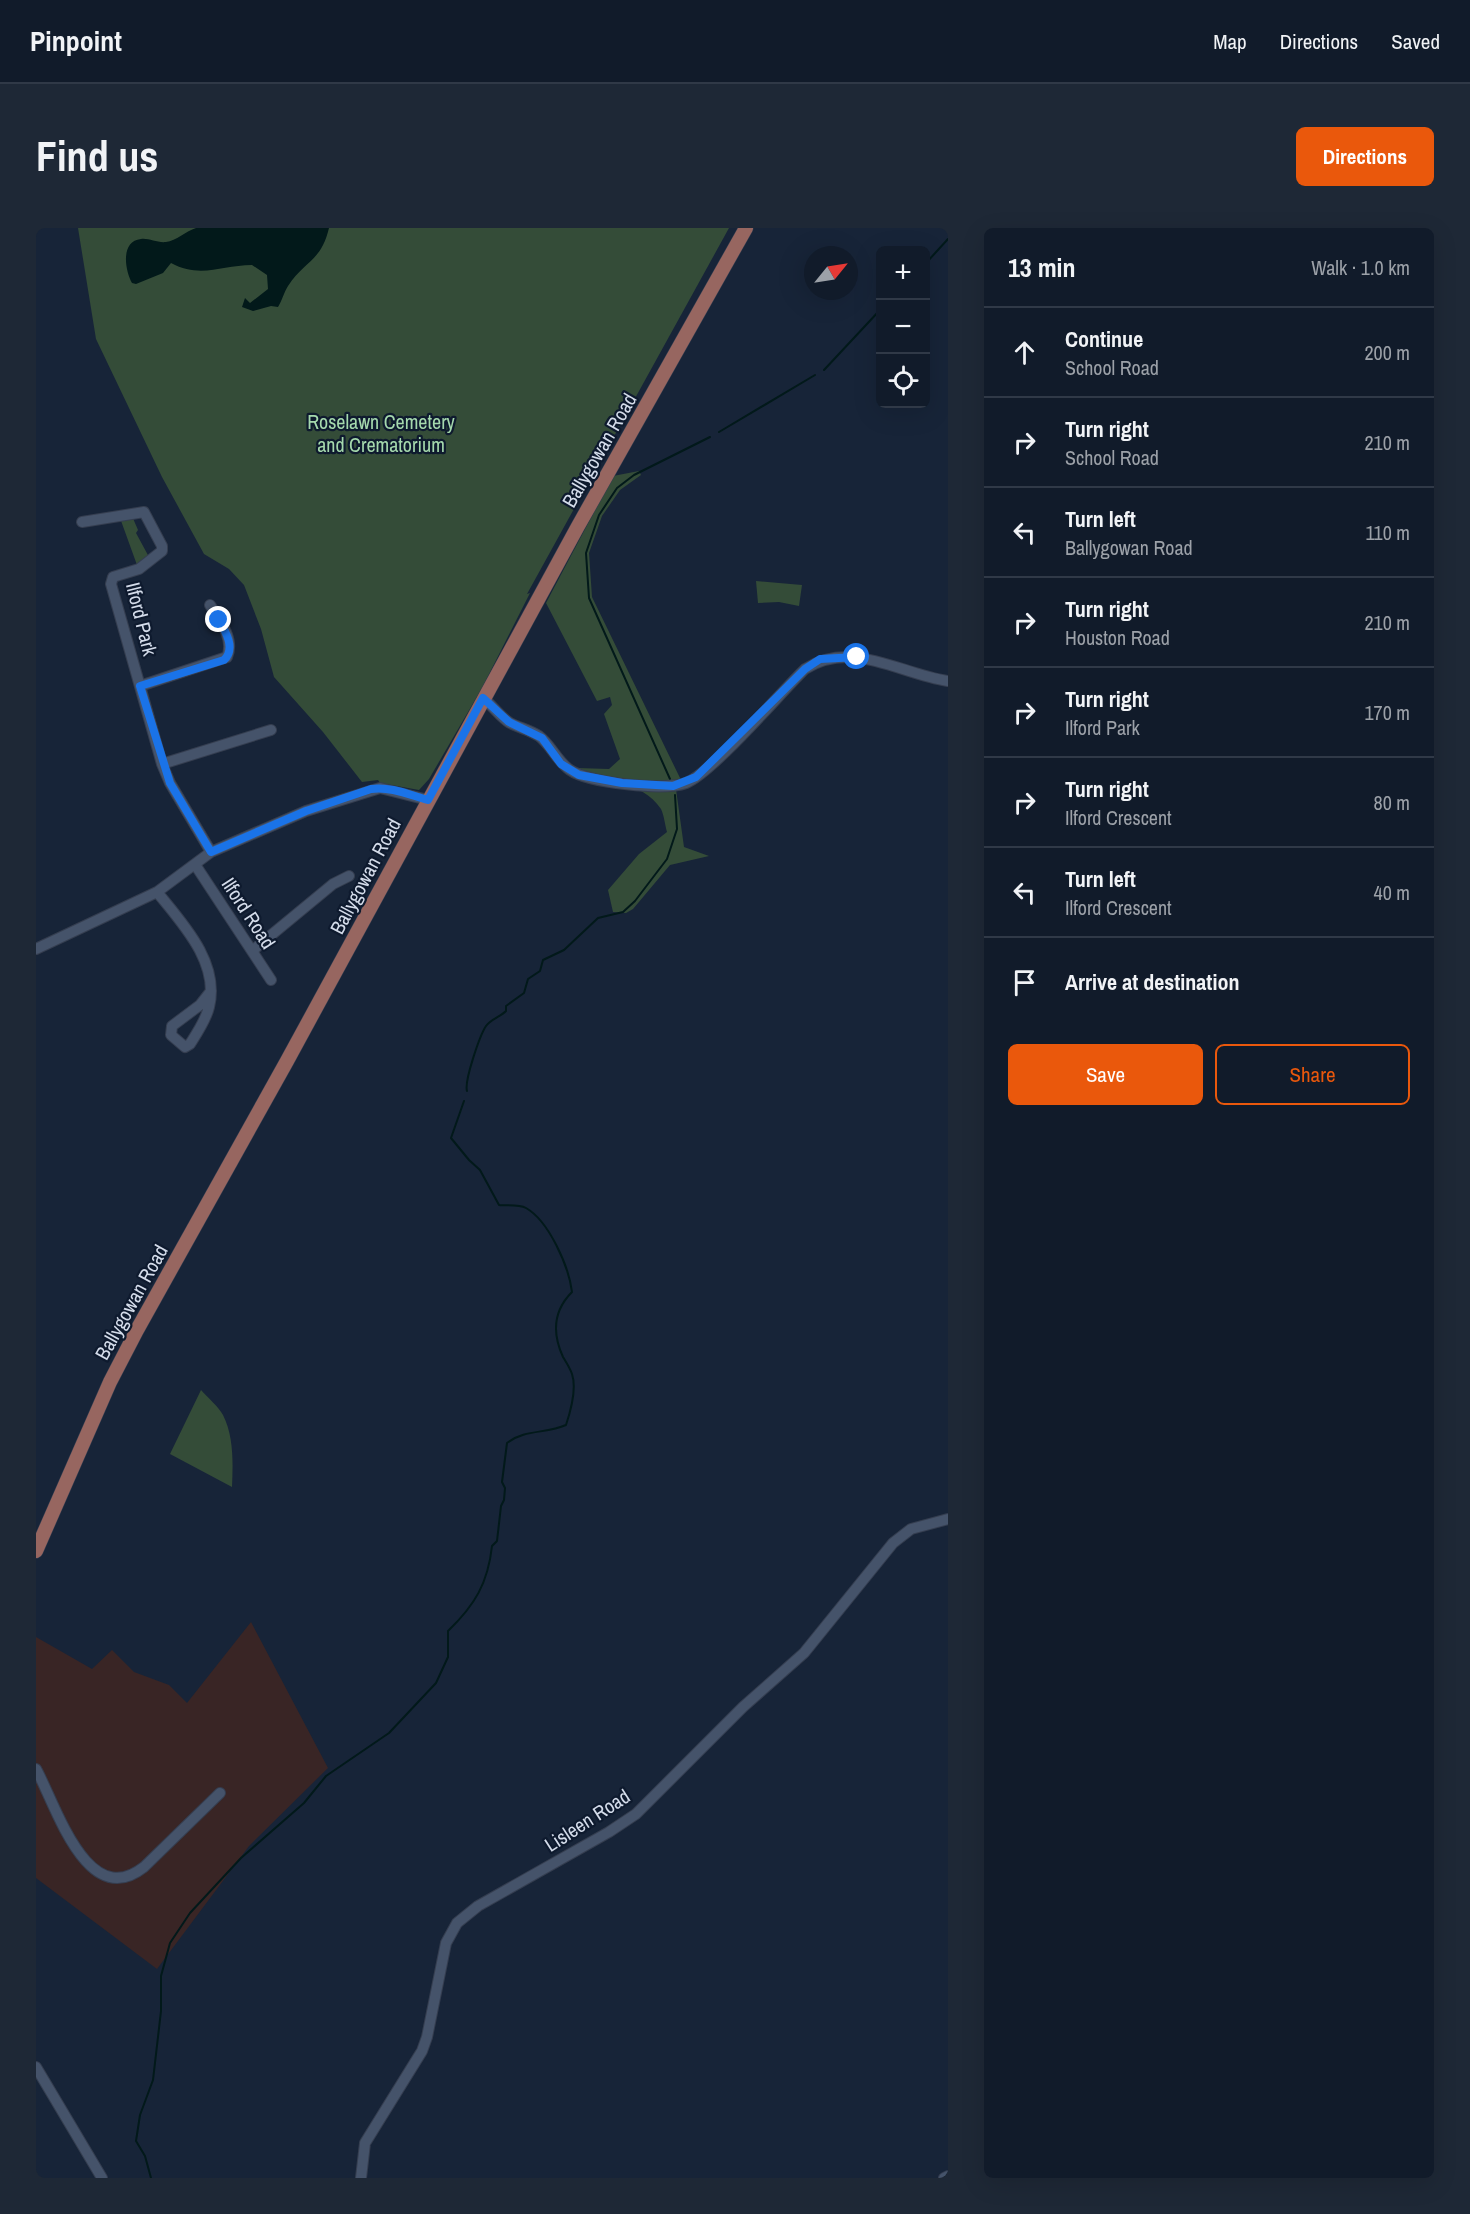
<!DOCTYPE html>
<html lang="en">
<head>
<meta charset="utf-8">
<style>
  body { margin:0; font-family:"Archivo Narrow",sans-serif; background:#1e2836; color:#f1f3f6 }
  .controls { position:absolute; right:18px; top:18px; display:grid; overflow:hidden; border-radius:9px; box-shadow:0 6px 24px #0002 }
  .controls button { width:54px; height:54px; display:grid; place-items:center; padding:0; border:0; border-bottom:2px solid #303947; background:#111b2a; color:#f1f3f6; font:30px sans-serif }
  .compass { position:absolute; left:768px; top:18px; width:54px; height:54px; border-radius:50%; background:#111b2a; box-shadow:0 6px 24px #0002; rotate:60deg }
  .stop { position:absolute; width:18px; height:18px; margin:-14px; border:4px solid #1a73e8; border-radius:50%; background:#fff }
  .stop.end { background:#1a73e8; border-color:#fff; box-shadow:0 2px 6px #0008 }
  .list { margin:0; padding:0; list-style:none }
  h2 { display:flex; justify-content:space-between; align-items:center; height:78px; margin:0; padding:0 24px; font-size:26px }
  h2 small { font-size:20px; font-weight:400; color:#9ca1a8 }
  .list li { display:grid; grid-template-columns:39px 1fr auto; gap:18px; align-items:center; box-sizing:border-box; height:90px; padding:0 24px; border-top:2px solid #303947 }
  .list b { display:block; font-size:22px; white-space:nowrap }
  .list p { margin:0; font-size:20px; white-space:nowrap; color:#9ca1a8 }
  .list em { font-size:20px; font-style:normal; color:#9ca1a8 }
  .actions { display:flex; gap:12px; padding:18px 24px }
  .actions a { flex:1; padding:14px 0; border:2px solid #ea580c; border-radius:9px; text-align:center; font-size:21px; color:#ea580c }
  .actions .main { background:#ea580c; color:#fff }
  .icon { flex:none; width:33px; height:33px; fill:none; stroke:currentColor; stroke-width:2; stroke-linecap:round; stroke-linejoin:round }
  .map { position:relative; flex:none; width:912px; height:1950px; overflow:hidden; border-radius:9px }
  header { display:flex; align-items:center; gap:36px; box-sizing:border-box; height:84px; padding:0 30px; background:#111b2a; border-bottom:2px solid #303947 }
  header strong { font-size:28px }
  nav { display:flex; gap:33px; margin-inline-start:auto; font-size:21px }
  .intro { display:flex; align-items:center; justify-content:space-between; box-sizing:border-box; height:144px; padding:0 36px }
  h1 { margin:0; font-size:42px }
  .button { padding:15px 27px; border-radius:9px; background:#ea580c; color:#fff; font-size:21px; font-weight:700 }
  main { display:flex; gap:36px; padding:0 36px }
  aside { flex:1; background:#111b2a; border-radius:9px; box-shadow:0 6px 24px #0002 }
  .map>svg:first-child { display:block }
</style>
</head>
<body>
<header>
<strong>Pinpoint</strong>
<nav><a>Map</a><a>Directions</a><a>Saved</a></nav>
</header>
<div class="intro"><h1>Find us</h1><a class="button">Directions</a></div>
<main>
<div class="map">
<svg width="912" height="1950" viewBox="0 0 912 1950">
  <rect width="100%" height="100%" fill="#172438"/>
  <!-- industrial -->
  <path fill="#392525" d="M215,1394L292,1540L213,1618L121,1741L0,1650V1409L56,1441L76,1422L98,1444L133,1457L151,1475Z"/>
  <!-- green -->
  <path fill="#344c38" d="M42,0H693L491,366L494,365L446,460L393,551L383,562L344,555L342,552L326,554L287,504L238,449L225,401L208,357L193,341L168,326L126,249L60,111Z
    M603,243L605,247L584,262L566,288L553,325L556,369L645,552L639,554L648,619L673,628L634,637L597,681L590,685L577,684L572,662L603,626L631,604C629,597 628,587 625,581C606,552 568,556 540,540L573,541L584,531L568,486L576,477L574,469L561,473L510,375L577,248Z
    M96,288L102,302L100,305L113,329L101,337L84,290Z
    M720,353L766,357L763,378L743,374L722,375Z
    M165,1162C172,1170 182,1178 187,1187C198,1209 197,1235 196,1259L134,1226Z"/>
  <!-- water -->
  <path fill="#02191a" d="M160,0H293C285,34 268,33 252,58C248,64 246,73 242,79L235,78L217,83L206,79L209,70L214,75L232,61L231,47L216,37C186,37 165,51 135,35L127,45L100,56L96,55C89,43 84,13 105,11C113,10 121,15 130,14C140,13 150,3 160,0Z"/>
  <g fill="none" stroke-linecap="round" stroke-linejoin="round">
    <!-- stream -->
    <path stroke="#02191a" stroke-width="2" d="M890,35L912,11
      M788,142L844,82
      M683,204L779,147
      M634,551L553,370L550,325L563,287L581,260L598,247L674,209
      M431,863C428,853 444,807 450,798C455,791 464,789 470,783V778L488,765L492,751L504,743L507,732L528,722L562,690L587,684L599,673L631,631L641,601L639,567
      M115,1950L109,1928L100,1913L104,1887L117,1852L125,1783V1748L134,1715L154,1685L205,1630L268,1575L290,1548L353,1505L400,1455L412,1429V1403C439,1377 452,1355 456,1318L461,1313L465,1278L468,1272L469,1260L466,1254L471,1215C489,1201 510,1206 530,1197C535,1182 541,1161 536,1146C534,1140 530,1134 527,1129C516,1105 517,1083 536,1064C533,1039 513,993 490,980C483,976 471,978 463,977L444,942L433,932L415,910L428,873"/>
    <defs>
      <path id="minor" d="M46,294L108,284L126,318V323L103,341L77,349L75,356L126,536L134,555L175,624
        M104,458L191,429C199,411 183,391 174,377
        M447,470C456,477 465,490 474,495C484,500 494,502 503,508C515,517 521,533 534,542C553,555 628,563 650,555C676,545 745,464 769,441C817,411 863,446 912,453
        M126,536L235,502
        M160,638L235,752
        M121,664C147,696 184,735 173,779C170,792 161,805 154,816L149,819L135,807L136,798L164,777L175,763
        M0,721L121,664L175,624L270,583L344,560L392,572
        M216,723L297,656L313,648
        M0,1541C20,1577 51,1684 108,1639L184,1565
        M0,1839L66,1950
        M325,1950L329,1915L386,1823L391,1809L410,1715L421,1695L442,1678L573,1604L600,1586L707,1479L768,1425L857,1315L875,1301L912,1291
        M908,1950L912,1948"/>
      <path id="major" d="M0,1323L74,1154L101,1102L251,833L541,300L710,0"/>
    </defs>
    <!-- minor casing -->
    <use href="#minor" stroke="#353e50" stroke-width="12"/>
    <!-- major casing -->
    <use href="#major" stroke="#353e50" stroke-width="15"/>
    <!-- minor -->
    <use href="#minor" stroke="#45536a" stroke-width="10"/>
    <!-- major -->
    <use href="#major" stroke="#976660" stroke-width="14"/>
  </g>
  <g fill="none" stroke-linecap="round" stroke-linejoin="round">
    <!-- route -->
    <path stroke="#1a73e8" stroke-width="8" d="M183,392C190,404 200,421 188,432L104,458L134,555L175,624L270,583L335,561C354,558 374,567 392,572L447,470L473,494L506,510L525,536L543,547L586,555L637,558L660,549L769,441L784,431L821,429"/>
  </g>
  <g text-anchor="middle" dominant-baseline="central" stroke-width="4.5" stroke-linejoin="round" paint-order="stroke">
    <!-- park labels -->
    <g font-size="20" fill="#a5d9ad" stroke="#0e1a2e">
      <text x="345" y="193">Roselawn Cemetery<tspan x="345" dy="23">and Crematorium</tspan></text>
    </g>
    <!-- street labels -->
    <g font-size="20" fill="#d4dcea" stroke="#0e1a2e">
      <text transform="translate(563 222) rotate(-60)">Ballygowan Road</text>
      <text transform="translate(106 391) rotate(76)">Ilford Park</text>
      <text transform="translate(329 648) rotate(-62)">Ballygowan Road</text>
      <text transform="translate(213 685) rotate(57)">Ilford Road</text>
      <text transform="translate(95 1074) rotate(-61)">Ballygowan Road</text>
      <text transform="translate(551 1592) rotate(-33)">Lisleen Road</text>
    </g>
  </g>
</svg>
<div class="controls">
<button>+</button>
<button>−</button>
<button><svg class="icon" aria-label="locate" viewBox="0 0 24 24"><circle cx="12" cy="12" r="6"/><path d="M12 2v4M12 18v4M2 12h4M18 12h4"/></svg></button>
</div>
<svg class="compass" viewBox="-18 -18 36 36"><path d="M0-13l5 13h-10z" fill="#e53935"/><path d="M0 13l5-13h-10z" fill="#9ca1a8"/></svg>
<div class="stop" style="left:821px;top:429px"></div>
<div class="stop end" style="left:183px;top:392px"></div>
</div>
<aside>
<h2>13 min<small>Walk · 1.0 km</small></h2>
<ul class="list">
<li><svg class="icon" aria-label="ahead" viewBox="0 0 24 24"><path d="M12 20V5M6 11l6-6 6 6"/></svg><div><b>Continue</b><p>School Road</p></div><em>200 m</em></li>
<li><svg class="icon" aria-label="right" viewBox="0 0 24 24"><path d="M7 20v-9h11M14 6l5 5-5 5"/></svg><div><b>Turn right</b><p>School Road</p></div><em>210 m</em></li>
<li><svg class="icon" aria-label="left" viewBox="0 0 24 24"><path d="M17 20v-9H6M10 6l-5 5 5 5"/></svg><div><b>Turn left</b><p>Ballygowan Road</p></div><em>110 m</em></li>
<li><svg class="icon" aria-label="right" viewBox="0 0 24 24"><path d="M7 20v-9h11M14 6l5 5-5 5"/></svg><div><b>Turn right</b><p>Houston Road</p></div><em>210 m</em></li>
<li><svg class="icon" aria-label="right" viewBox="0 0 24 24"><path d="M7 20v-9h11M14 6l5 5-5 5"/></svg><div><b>Turn right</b><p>Ilford Park</p></div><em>170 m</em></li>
<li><svg class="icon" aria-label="right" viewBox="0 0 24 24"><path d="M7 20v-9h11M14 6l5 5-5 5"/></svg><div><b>Turn right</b><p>Ilford Crescent</p></div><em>80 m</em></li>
<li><svg class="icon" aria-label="left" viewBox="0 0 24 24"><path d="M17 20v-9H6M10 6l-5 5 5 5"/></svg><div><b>Turn left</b><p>Ilford Crescent</p></div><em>40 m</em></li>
<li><svg class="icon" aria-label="arrive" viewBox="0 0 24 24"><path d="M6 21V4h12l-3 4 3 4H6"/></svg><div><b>Arrive at destination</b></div></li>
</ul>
<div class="actions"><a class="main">Save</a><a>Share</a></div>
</aside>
</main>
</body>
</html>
